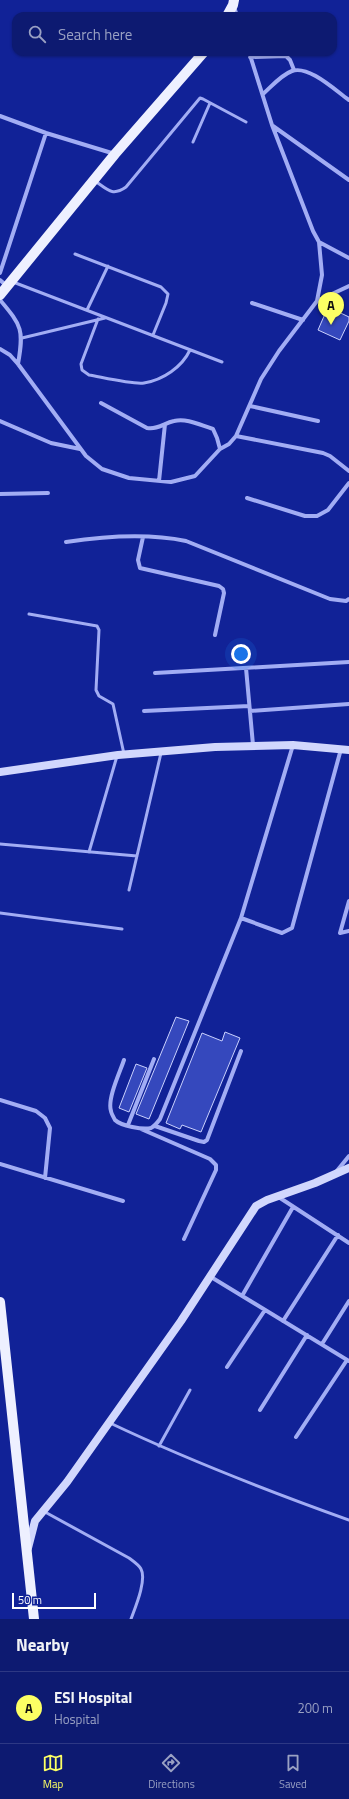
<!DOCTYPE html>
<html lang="en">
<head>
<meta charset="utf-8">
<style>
  body { margin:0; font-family:"Titillium Web",sans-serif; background:#1b2779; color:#f1f3f6 }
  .scale { position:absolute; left:12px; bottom:10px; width:84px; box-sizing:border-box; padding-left:4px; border:2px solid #fff; border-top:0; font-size:11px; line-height:14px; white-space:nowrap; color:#fff; -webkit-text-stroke:3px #112297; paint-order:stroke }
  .you { position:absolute; left:241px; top:654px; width:14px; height:14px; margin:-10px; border:3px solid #fff; border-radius:50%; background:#1a73e8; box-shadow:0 0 0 6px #1a73e833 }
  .badge { display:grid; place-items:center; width:26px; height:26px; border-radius:50%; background:#fcff64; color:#111; font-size:13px; font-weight:700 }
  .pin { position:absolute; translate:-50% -33px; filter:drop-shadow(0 1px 2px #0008) }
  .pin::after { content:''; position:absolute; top:21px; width:14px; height:12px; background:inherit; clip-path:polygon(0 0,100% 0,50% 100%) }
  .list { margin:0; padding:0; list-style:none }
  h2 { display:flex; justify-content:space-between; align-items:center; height:52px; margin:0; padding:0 16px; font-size:17px }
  h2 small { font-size:13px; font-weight:400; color:#9aa1c3 }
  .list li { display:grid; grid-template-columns:26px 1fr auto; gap:12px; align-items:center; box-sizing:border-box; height:72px; padding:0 16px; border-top:1px solid #2d3884 }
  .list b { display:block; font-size:15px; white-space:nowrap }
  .list p { margin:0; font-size:13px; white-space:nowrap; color:#9aa1c3 }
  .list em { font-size:13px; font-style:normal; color:#9aa1c3 }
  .icon { flex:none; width:22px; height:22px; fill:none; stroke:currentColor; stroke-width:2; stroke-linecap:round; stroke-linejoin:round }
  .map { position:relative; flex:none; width:349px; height:1619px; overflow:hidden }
  .search { position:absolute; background:#0d1a71; box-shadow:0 1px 3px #0004; left:12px; right:12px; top:12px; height:44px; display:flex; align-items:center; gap:10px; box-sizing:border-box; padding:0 14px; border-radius:12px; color:#9aa1c3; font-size:15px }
  .sheet { height:124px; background:#0d1a71 }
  nav { display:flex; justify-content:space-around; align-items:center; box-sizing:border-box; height:56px; border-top:1px solid #2d3884; background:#0d1a71; font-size:11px; color:#9aa1c3 }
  nav a { display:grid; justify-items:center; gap:2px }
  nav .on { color:#fcff64 }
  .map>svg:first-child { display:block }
</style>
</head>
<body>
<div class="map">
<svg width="349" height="1619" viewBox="0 0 349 1619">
  <rect width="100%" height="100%" fill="#112297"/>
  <!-- building -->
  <path fill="#3548bd" stroke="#cad1fe" d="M328,307L349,317V321L340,340L318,330Z
    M176,1017L189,1021L149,1119L136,1114Z
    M225,1032L240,1038L201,1132L182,1125L180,1129L166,1123L202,1033L222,1041Z
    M136,1064L147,1068L129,1112L119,1108Z"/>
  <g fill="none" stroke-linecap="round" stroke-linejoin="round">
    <!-- lane -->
    <path stroke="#a2adf4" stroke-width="3" d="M193,142L210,103
      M95,181C107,189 112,197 126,187L200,98L203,99L246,122
      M75,254L161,287L168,294L166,303L153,335
      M13,282L222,362
      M87,310L108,266
      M98,319L81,364L82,370L89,375C101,377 134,385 144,383C163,380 182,367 190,350
      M22,338L105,318
      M29,614L97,626L99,630L96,690L99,696L113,704L124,754
      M0,844L137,856
      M89,852L117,756
      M129,890L161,753
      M0,913L122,929
      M110,1423C188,1460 268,1491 349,1520
      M159,1446L190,1390
      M45,1512L129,1558C133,1561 139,1565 141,1569C147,1580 135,1608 131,1619"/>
    <!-- street -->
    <path stroke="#a2adf4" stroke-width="4" d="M234,7L237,16
      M249,52L272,125L313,231L319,242L349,258
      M250,57L286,56L290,60L294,70
      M263,94C271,87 281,75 292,71C309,65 336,91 349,100
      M0,116L46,133L115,154
      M273,126L349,180
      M0,273L46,133
      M0,280L7,286
      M0,300C22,326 24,330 18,364
      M317,301L349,286
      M252,303L303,320
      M0,349L10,355L18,364L86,456L102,469L129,478L171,482L195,476L220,449L229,444L236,436L261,379L279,351L317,301L322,275L319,242
      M101,403L147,428C158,430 164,423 174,421C187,418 200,425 213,429L217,438L220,449
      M250,406L318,421
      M0,421L51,443L80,449
      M236,436L323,453L330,456L349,471
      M159,481L165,424
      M0,494L48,493
      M247,498L305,516H317L328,510L349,483
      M143,537L138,560L140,568L219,586L223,589L224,593L215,635
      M66,542C106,536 147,533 186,541L330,599L346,601L349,599
      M246,668L253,745
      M155,673L349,662
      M144,711L249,706
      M250,711L349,704
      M349,901L340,933L349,931
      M241,918L282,933L292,928L341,749
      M124,1060C120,1072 107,1099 111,1111C111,1113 114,1118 115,1120C121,1126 143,1130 151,1128C155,1126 157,1123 160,1119L241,918L293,745
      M0,1100L36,1111L45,1118L50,1128L45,1178
      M128,1125L154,1059
      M155,1126L199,1141L204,1142L207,1140L241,1051
      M141,1129L210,1159L216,1165V1170L184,1239
      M0,1164L123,1201
      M336,1172L349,1156
      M277,1196L349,1243
      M211,1277L349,1361
      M242,1296L293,1207
      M283,1321L338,1235
      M322,1344L349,1301
      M227,1367L265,1310
      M260,1410L307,1335
      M296,1437L347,1360"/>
    <!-- secondary -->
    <path stroke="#d1d7fd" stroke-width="8" d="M0,772L118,755L215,747L293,745L349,750
      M28,1548L35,1521L67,1482L181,1321L256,1206L267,1200L315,1183L349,1168"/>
    <!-- primary -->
    <path stroke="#eef0ff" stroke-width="10" d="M227,16L233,5L234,0
      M0,295L115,154L204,52
      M0,1302L34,1619"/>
  </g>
</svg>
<div class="scale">50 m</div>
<div class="you"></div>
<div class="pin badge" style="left:331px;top:325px">A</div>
<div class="search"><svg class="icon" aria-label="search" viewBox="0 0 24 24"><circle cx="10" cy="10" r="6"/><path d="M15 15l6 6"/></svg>Search here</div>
</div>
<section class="sheet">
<h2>Nearby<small></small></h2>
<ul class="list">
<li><span class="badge">A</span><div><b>ESI Hospital</b><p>Hospital</p></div><em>200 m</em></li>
</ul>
</section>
<nav>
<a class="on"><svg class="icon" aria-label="map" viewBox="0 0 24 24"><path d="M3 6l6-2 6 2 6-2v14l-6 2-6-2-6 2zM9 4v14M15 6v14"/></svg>Map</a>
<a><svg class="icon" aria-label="directions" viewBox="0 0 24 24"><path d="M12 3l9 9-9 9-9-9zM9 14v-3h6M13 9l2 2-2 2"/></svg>Directions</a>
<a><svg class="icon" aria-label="saved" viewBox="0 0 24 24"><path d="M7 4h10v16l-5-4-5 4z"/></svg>Saved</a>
</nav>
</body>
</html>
